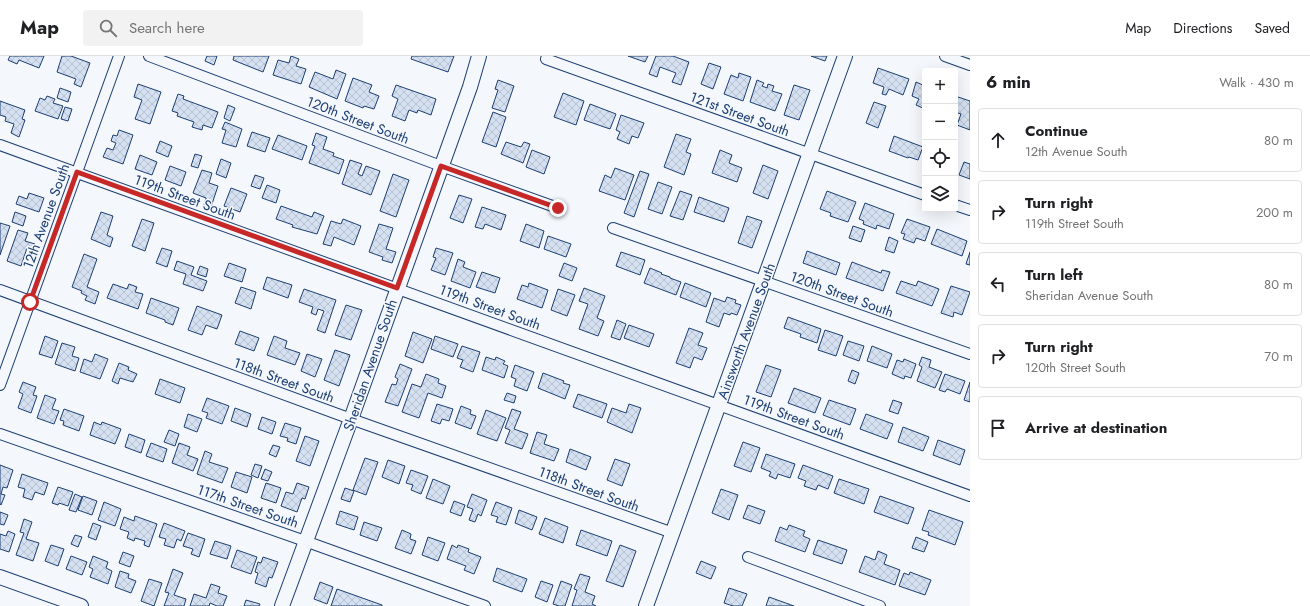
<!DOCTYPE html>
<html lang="en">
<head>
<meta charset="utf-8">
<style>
  body { margin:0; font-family:Jost,sans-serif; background:#f2f2f2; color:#202124 }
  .controls { position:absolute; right:12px; top:12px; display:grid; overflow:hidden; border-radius:4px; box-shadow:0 4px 16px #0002 }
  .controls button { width:36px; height:36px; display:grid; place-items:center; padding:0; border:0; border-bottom:1px solid #e0e0e0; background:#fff; color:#202124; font:20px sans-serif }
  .stop { position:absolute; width:12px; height:12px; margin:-9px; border:3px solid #c62828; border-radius:50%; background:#fff }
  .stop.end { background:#c62828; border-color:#fff; box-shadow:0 1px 4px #0008 }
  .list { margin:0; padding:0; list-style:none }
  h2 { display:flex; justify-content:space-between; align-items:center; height:52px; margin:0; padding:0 16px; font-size:17px }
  h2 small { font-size:13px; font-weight:400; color:#757577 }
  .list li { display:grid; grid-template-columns:26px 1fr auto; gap:12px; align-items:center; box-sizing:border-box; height:64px; margin:0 8px 8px; padding:0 8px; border:1px solid #e0e0e0; border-radius:4px }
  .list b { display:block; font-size:15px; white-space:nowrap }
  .list p { margin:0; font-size:13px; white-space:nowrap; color:#757577 }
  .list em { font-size:13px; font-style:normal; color:#757577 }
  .icon { flex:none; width:22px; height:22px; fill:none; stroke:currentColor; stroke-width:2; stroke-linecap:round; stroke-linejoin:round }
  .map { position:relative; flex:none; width:970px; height:550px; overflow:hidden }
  header { display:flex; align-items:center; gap:24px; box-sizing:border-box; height:56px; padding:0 20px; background:#fff; border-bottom:1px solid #e0e0e0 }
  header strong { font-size:19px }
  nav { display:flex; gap:22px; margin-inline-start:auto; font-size:14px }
  .search { width:280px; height:36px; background:#f2f2f2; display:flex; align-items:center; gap:10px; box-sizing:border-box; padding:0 14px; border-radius:4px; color:#757577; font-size:15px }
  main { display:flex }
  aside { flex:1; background:#fff }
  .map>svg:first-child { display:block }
</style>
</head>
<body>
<header>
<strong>Map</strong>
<div class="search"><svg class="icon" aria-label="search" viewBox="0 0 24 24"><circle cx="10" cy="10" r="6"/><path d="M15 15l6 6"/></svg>Search here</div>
<nav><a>Map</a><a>Directions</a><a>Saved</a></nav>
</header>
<main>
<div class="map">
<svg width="970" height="550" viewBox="0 0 970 550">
  <defs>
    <pattern id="building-cross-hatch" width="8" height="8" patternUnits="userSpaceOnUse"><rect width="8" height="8" fill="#d5e0f0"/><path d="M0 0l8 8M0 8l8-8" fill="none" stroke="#b6c1d1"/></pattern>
  </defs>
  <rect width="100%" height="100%" fill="#f4f7fb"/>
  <!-- building -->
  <path fill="url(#building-cross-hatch)" stroke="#1d3f73" d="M10,0H44L39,12L19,4L17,8L8,4Z
    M62,0H71L90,7L81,31L74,28L76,23L57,16Z
    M207,0H217L214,9L205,5Z
    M234,0H269L263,16L233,4Z
    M291,0L299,3L296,10L306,13L301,28L273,19L278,4L289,7Z
    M412,0H454L448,16L411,3Z
    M628,0H648L645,6Z
    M656,0H673L689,6L681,29L672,26L676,17L660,11L657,21L649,18Z
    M811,0H827L825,5Z
    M709,7L721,11L713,33L701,28Z
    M878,12L909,23L903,39L889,33L886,39L882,38L884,31L873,27Z
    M336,14L346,18L337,43L309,31L315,16L333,23Z
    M739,17L751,21L743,45L724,38L731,19L738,22Z
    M353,22L372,29L369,36L379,40L374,53L364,50L363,52L345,45Z
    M498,24L514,30L505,56L492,52L498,34L495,33Z
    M757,24L764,27L762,30L767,32L768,28L774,30L772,35L782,38L775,55L750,46Z
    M916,26L925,30V53L916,49L919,43L912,40Z
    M138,28L161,36L150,68L135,63L142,44L134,41Z
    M396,29L436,43L431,59L418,54L417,57L409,54L405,65L392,60L398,43L392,40Z
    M794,29L810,34L799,64L784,59Z
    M60,32L71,36L68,46L57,42Z
    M563,37L584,45L576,69L554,61Z
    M178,38L184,40L183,43L218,56L212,72L203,69L202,74L192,71L194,66L177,60L178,57L172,55Z
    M47,40L55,43L53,47L63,50L58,63L35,55L40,42L45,44Z
    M955,40L970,45V74L957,69L961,58L955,56Z
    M0,45L25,54L22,63L25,64L19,81L11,77L14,68L5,65L6,61L0,59Z
    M874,46L886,50L878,72L866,67Z
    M590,48L616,58L610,73L584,64Z
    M228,49L235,52L230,65L224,62Z
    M65,51L72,53L68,65L61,63Z
    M493,56L506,61L496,91L482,86Z
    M621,59L644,67L638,82L632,80L629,88L617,83L620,76L616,74Z
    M225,66L242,73L236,91L222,87L226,74L222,73Z
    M119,74L133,79L123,108L103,101L107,92L113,94L116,87L111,85L113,79L117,80Z
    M252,76L270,82L265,96L247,90Z
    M316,77L327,81L323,93L334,97L333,100L344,104L339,118L309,107L315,90L312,89Z
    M676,78L691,83L686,96L691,98L684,119L664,111Z
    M278,79L307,90L302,104L272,93Z
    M894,80L923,91L918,104L909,101L908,102L889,95Z
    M160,85L172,90L168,101L156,96Z
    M506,86L521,91L524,86L530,88L523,107L501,98Z
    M532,94L550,101L544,118L526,111Z
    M720,94L732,99L729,107L742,112L737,126L712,117Z
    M195,98L202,100L198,112L191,110Z
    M140,99L157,106L152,119L135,113Z
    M221,103L231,107L226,122L216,118Z
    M350,104L362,108L358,118L362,120L366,110L380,115L371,139L342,128Z
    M964,106L970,108V123L959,119Z
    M763,109L778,115L768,143L753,137Z
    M170,110L186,116L181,130L165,124Z
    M615,112L634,119L625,144L599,135L605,119L611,122Z
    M202,114L212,117L209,127L218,130L211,151L204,149L206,142L193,137Z
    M640,115L649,118L634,161L624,157Z
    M393,118L409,124L396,161L380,155Z
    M255,119L264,122L260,133L251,130Z
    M658,126L672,131L662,158L648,153Z
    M267,129L280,134L276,147L262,142Z
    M231,132L247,138L240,156L224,150Z
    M680,135L692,139L683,164L670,160Z
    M827,135L856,146L848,166L830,160L831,157L820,153Z
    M29,137L44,142L39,156L16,148L19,140L27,143Z
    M459,139L472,143L463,167L450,162Z
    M699,141L729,152L724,166L694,156Z
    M865,147L894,158L889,173L877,169L876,173L863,168L864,165L859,163Z
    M281,150L312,161L314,156L324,160L317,178L292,171L293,169L276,163Z
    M482,151L506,159L501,174L485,168L483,173L475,171Z
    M15,156L26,160L23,170L12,166Z
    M101,156L113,160L107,179L113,182L110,191L91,183Z
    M747,160L762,165L752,192L738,187Z
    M142,163L154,167L145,195L132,190Z
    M343,163L361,170L354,189L334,181L331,190L323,188L331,165L341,168Z
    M907,163L930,171L925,185L916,182L914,187L903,183L905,178L901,177Z
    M0,167L10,170L0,199Z
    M379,168L393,172L386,193L396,196L392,207L382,204L383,201L369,196Z
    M526,168L544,175L539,192L520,185Z
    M853,170L865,174L861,186L849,182Z
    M937,173L967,185L962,200L931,188Z
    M18,174L28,177L25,185L35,188L32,194L27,192L21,210L7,205Z
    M548,180L571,188L566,201L544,193Z
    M889,181L898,185L894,197L885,194Z
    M162,192L172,195L167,211L156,207Z
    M436,192L453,197L445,219L431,214L436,202L433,201Z
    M807,195L840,207L836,219L803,207Z
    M621,196L645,204L640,219L616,210Z
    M970,196V209L966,208Z
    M84,198L97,203L87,231L99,236L95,248L85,244L87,240L81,237L82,235L72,231Z
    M458,203L465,206L463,211L476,216L470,232L451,225Z
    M177,205L194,211L191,219L207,225L203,235L183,228L186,218L174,214Z
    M852,206L881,217L882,214L890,216L883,235L846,222Z
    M229,207L246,213L242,226L224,220Z
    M564,207L577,212L572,225L559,220Z
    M200,210L208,213L206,221L197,218Z
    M650,212L662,217L661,218L670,221V222L681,226L676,239L644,227Z
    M482,216L500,222L495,237L476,231Z
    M267,221L292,229L288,242L263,233Z
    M901,225L916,230L918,225L939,233L932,250L896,237Z
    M529,227L548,234L542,252L517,243L522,229L528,231Z
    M685,227L711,237L706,251L680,241Z
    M113,228L127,233L129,228L137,231L135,236L143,238L138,253L107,242Z
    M951,230L970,236L962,259L954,256L953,261L941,257Z
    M241,231L256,236L251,253L235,247Z
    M584,232L605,240L597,262L604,265L598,280L579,273L588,248L579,245Z
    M304,233L336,244L325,277L317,274L324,255L318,253L316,259L311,257L313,251L299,246Z
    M558,233L575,239L567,260L551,254Z
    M727,241L736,244L735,247L741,249L737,259L731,257L730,259L724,257L719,271L706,266L714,242L725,246Z
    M151,242L179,252L173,269L165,266V264L146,257Z
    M346,249L362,254L351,284L335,279Z
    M197,250L222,259L217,273L206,269L202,279L188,274Z
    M788,261L821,273L817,287L800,281L801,278L784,272Z
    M617,264L626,268L620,284L611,281Z
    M629,269L654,278L649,291L624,282Z
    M689,272L703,277L698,289L707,292L702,304L694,301L690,312L676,307Z
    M825,274L843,280L836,300L818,294Z
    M240,275L259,282L254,295L235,288Z
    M413,276L432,283L423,307L405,300Z
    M45,280L58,285L52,302L39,298Z
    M274,280L287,285L285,292L300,297L295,309L267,299Z
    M435,280L458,288L453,301L431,293Z
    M848,285L864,290L859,305L843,299Z
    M62,287L75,291L72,300L79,302L75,315L55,308Z
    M462,290L480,296L473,316L460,311L463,304L457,302Z
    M872,290L892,298L887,312L867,305Z
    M335,294L350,299L339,330L324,324Z
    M95,298L108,303L100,323L80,316L84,303L92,306Z
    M307,298L322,303L315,321L301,315Z
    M486,301L495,304L496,301L505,305L503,308L508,310L504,322L482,314Z
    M922,301L931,304L929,311L942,316L935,332L917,325L922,311L919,309Z
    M904,303L916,308L911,322L905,320L904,323L892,318L897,304L903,306Z
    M119,307L129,311L128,314L137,318L133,326L120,322L118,328L112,325Z
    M400,308L412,313L398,350L385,346L392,328L396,329L398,323L395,321Z
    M515,309L534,316L527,335L514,330L516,323L511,321Z
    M766,309L781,314L771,341L756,336Z
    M852,314L859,317L855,328L848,325Z
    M543,317L564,325L563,327L570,329L565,343L538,332Z
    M426,318L439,323L438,327L446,330L442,342L428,337L419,362L402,356L412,328L421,331Z
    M945,318L965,325L960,338L947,333L945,336L939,334Z
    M160,323L185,332L180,347L155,338Z
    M23,326L36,331L33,339L37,340L31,357L18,352L23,338L19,336Z
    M970,326V346L964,344Z
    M794,332L821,342L815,357L788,347Z
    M507,337L516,340L514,347L504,344Z
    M578,338L607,348L602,362L573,351Z
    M45,339L56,343L52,353L59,355L54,368L37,362Z
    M207,342L229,350L222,368L206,362L208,357L202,355Z
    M829,344L856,353L850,369L823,359Z
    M893,344L902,347L898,358L889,355Z
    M437,348L453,353L449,365L442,363L440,368L431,365Z
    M629,348L641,352L632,377L607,366L612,352L626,357Z
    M461,350L471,354L470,358L476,360L471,373L455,367Z
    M235,352L251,358L247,371L231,365Z
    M64,353L84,360L79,375L63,369L64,365L60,364Z
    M512,353L521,356L514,373L528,378L522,393L505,387L510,374L505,372Z
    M486,354L506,362L497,385L477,378Z
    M188,358L202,363L197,376L184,371Z
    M866,358L893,368L887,383L860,373Z
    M262,361L276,366L272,378L258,373Z
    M94,366L101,369L102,366L121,373L115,388L90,379Z
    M285,367L301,372L296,388L287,385L288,382L280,380Z
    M903,371L929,381L923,395L898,386Z
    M169,374L179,378L175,390L164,386Z
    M537,376L547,379L544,388L559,393L554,405L530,397Z
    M129,378L145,384L141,397L125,391Z
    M305,380L319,385L310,410L296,405Z
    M938,384L965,394L960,409L933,399Z
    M743,386L760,392L751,416L734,410Z
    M151,387L167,393L163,406L146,400Z
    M179,387L190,391L187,399L198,403L193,415L172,407Z
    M273,389L280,391L276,401L269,398Z
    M570,393L591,401L586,414L566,406Z
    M205,395L212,398L209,406L228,412L222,427L197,418Z
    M766,398L795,408L790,422L778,418L776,423L769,420L771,416L761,412Z
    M365,402L378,406L366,439L353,434Z
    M615,403L630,408L622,430L607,424Z
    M388,404L405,410L399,428L382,421Z
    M255,408L262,410L258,422L251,419Z
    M0,409L13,414L7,432L3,431L1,438L5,439L1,449L0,448Z
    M803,409L833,420L828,433L818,429L816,434L804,430L806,425L798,422Z
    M265,413L272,416L268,425L261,423Z
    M411,414L428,420L421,438L411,434L413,429L406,427Z
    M236,416L252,421L247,437L231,431Z
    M22,418L48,427L44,439L35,436L32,444L23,441L25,433L18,431Z
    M433,423L450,430L443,448L426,442Z
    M839,423L869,433L864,448L834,437Z
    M266,427L281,432L276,447L261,442Z
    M297,427L309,431L305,443L302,442L297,456L281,450L286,436L293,438Z
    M58,431L73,436L68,450L59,447L58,449L52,447Z
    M345,432L354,435L350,446L341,443Z
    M721,433L738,439L729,464L712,457Z
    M75,438L82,441L76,456L69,454Z
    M472,438L487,444L481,460L478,458L475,466L469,464L473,453L467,451Z
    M83,440L97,445L92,459L78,454Z
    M880,440L914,452L908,468L874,456Z
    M454,445L465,449L461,460L450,456Z
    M104,446L121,453L115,470L98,464Z
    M496,446L512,452L506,469L496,466L498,461L491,459Z
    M748,449L765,455L760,468L743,462Z
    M519,454L537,461L532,474L515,467Z
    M929,454L963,466L955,489L928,479L929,476L922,474Z
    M340,455L358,461L354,474L336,468Z
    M0,456L8,459L4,469L0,468Z
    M135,460L157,468L149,491L144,489L145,485L135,482L134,485L127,482L129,476L120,473L124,461L134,465Z
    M545,462L568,471L563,487L539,478Z
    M24,463L32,466L26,483L39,487L33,505L16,499L24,477L20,476Z
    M364,466L382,472L377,485L360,479Z
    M93,467L101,470L96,484L88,481Z
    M164,467L185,475L181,485L177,483L174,492L164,489L166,483L159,481Z
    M789,469L805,475L803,480L810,483L805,496L775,485L780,471L787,474Z
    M402,474L411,478L410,483L416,485L411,498L395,492Z
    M581,474L612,485L607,500L576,489Z
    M8,475L15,478L9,496L0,493V478L6,480Z
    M188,477L205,483L199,501L191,498L193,493L183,490Z
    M75,479L82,481L78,491L71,488Z
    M428,481L445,487L438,505L422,499Z
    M916,481L928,486L924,496L912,492Z
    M818,484L847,494L842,508L813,498Z
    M215,485L231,490L227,503L210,498Z
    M51,489L64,493L58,510L45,505Z
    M452,489L457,492L458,489L469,493L468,496L481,501L474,518L464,514L466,510L447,503Z
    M620,489L636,495L623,531L606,525Z
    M237,494L257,501L251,518L231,511Z
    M878,495L887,499L884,508L900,514L895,529L859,516L865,500L875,504Z
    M123,496L134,500L130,511L119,507Z
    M71,500L87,506L82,519L66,513Z
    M93,500L108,506L106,512L112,515L108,528L90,521L93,513L89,511Z
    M263,501L278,506L272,522L269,521L266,531L255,527L258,517L255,516L258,506L261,507Z
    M701,505L716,511L711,523L696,517Z
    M497,512L527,523L522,536L493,525Z
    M173,513L183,517L174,539L186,543L184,550H164L169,537L165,536Z
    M120,515L129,518L128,522L136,525L131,537L115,531Z
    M910,516L931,524L925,539L899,530L904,517L909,519Z
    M580,518L590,521L585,536L595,540L592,548L596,550H572L577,534L574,533Z
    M149,523L162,527L154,550L141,545Z
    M541,525L553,529L547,546L535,541Z
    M561,525L572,529L565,550H559L553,548Z
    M320,526L333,531L327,548L314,543Z
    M211,528L220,531L218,537L227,540L223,550H217L210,547L209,550H190L194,538L206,542Z
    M729,532L747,538L742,550H733L724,547Z
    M337,533L382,549V550H331Z
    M769,541L794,550H766Z
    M246,544L260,548L259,550H244Z"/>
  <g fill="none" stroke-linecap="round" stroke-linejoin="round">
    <defs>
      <path id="street" d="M149,0L441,110L558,152
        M945,0L970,9
        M546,3L925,139
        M0,89L970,440
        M955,149L970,154
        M613,172L970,298
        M0,234L351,363L673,477
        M0,329L119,0
        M0,378L305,485L485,550
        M748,501L880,550"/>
      <path id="secondary" d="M0,521L81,550
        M282,550L351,363L470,31L479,0
        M646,550L845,0"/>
    </defs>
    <!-- street casing -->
    <use href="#street" stroke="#1d3f73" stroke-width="12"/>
    <!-- secondary casing -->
    <use href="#secondary" stroke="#1d3f73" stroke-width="16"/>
    <!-- street -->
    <use href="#street" stroke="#f4f7fb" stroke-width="10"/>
    <!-- secondary -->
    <use href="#secondary" stroke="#f4f7fb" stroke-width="14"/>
  </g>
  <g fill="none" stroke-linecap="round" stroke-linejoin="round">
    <!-- route -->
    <path stroke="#c62828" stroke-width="5" d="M30,246L77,116L397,232L441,110L558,152"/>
  </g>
  <g text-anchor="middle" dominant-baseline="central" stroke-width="3" stroke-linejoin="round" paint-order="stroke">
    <!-- street labels -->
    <g font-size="14" fill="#1d3f73" stroke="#f4f7fb">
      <text transform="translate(740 58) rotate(20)">121st Street South</text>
      <text transform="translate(358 64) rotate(21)">120th Street South</text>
      <text transform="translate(185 141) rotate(20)">119th Street South</text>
      <text transform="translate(46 160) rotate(-70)">12th Avenue South</text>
      <text transform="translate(842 238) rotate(20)">120th Street South</text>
      <text transform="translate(490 251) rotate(20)">119th Street South</text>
      <text transform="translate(746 275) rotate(-70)">Ainsworth Avenue South</text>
      <text transform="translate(370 309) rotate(-71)">Sheridan Avenue South</text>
      <text transform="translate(284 324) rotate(20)">118th Street South</text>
      <text transform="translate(794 361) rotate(20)">119th Street South</text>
      <text transform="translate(589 433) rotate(20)">118th Street South</text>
      <text transform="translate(248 450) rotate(19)">117th Street South</text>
    </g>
  </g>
</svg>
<div class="controls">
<button>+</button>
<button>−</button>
<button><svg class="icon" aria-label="locate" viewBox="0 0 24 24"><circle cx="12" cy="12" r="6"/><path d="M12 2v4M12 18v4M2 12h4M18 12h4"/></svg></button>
<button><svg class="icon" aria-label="layers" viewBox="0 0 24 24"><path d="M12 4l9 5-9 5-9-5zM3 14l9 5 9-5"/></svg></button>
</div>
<div class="stop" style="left:30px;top:246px"></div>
<div class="stop end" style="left:558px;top:152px"></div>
</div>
<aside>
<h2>6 min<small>Walk · 430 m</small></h2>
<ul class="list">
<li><svg class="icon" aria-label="ahead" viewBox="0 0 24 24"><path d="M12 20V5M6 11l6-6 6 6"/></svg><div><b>Continue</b><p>12th Avenue South</p></div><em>80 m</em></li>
<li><svg class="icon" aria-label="right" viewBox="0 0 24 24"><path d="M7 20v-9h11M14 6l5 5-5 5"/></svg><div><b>Turn right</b><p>119th Street South</p></div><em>200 m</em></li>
<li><svg class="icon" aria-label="left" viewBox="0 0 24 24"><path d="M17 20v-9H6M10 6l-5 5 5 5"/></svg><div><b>Turn left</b><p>Sheridan Avenue South</p></div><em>80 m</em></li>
<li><svg class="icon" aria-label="right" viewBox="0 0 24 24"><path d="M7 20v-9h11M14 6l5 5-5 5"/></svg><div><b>Turn right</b><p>120th Street South</p></div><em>70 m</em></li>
<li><svg class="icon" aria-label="arrive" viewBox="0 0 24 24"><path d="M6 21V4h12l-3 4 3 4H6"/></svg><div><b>Arrive at destination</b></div></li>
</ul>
</aside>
</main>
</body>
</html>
